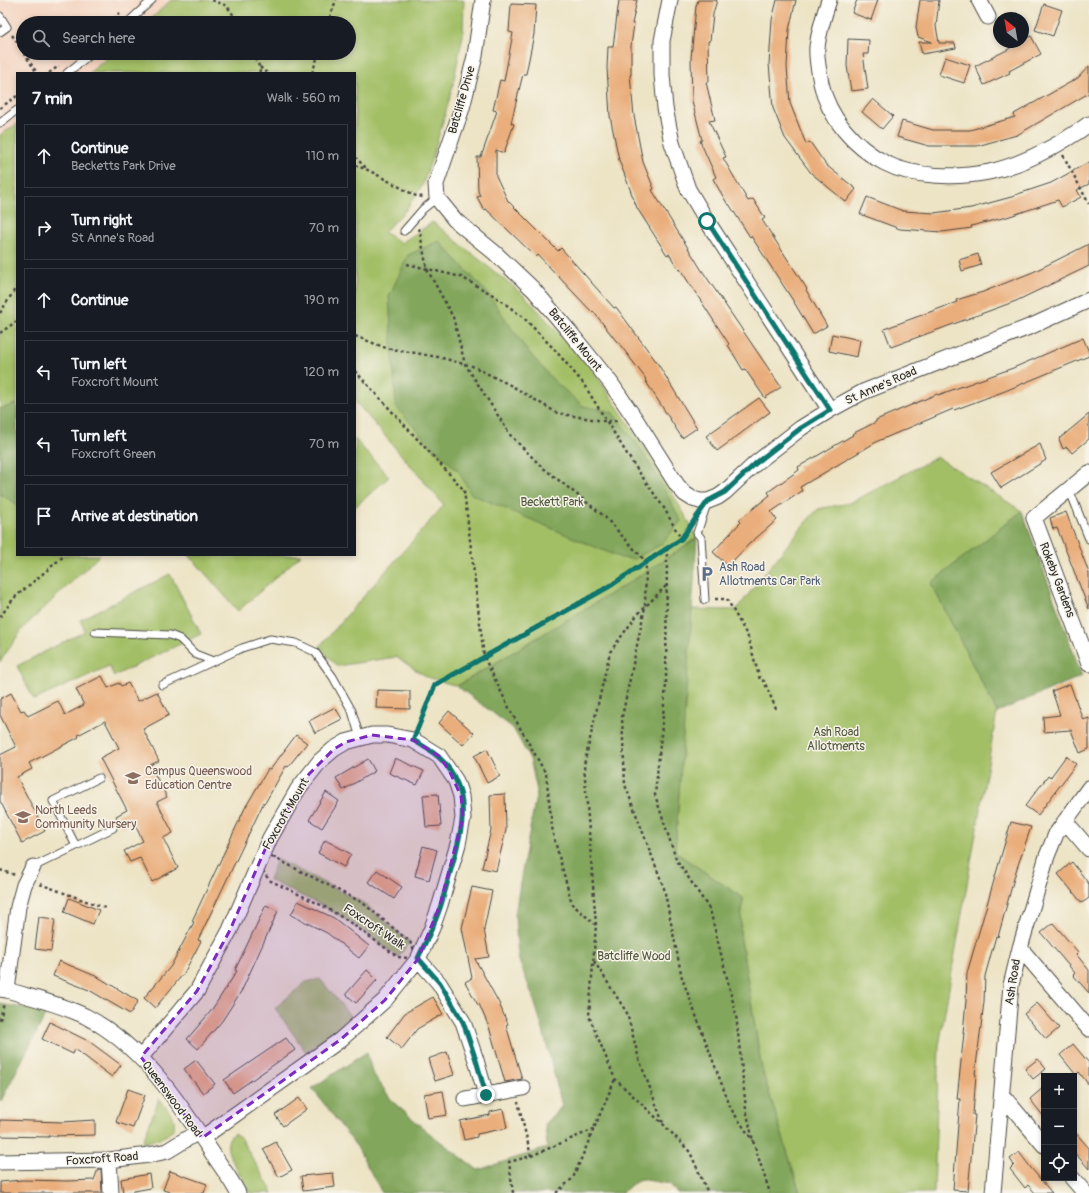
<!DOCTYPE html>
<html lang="en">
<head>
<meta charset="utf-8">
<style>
  body { margin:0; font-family:Pangolin,sans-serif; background:#20242c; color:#f1f3f6 }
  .controls { position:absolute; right:12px; bottom:12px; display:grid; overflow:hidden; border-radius:0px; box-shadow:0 2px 6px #0003 }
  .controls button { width:36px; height:36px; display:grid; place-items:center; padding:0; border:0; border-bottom:1px solid #363941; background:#171b24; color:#f1f3f6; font:20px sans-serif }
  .compass { position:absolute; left:993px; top:12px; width:36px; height:36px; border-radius:50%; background:#171b24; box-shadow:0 2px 6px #0003; rotate:329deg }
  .stop { position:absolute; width:12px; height:12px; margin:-9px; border:3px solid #0f766e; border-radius:50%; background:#fff }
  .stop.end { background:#0f766e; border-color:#fff; box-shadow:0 1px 4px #0008 }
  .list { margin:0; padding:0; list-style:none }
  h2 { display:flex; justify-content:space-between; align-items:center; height:52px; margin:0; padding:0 16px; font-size:17px }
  h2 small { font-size:13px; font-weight:400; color:#9ea1a6 }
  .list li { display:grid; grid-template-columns:26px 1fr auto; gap:12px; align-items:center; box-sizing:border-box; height:64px; margin:0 8px 8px; padding:0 8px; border:1px solid #363941; border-radius:0px }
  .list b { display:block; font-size:15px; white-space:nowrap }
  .list p { margin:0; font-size:13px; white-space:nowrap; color:#9ea1a6 }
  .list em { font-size:13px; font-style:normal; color:#9ea1a6 }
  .icon { flex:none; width:22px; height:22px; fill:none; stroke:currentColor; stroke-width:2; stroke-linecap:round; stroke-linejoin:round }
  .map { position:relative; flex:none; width:1089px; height:1193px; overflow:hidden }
  .search { position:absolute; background:#171b24; box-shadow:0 2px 6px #0003; left:16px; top:16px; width:340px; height:44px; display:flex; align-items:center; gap:10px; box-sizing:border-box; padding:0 14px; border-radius:22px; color:#9ea1a6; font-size:15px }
  .panel { position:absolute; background:#171b24; box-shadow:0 2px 6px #0003; left:16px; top:72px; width:340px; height:484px; border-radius:0px }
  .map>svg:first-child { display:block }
</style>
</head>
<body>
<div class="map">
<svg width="1089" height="1193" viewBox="0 0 1089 1193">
  <rect width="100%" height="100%" fill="#f7f3e8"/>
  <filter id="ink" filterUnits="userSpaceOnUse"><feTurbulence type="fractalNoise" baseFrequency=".025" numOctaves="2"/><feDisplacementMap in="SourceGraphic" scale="8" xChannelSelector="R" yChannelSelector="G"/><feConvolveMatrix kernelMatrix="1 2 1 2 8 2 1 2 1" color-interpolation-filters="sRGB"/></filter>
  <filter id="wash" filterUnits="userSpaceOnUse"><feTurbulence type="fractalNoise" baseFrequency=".012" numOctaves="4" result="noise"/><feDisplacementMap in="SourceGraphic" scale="16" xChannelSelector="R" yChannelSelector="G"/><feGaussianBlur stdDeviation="0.9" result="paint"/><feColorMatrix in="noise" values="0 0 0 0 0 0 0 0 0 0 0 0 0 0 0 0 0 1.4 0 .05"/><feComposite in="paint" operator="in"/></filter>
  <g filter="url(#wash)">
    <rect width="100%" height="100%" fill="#ede4c6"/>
    <!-- built -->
    <path fill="#f4d3c0" d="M0,0H171L147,23H23V53H113L89,73H17V124L0,135Z"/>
    <!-- green -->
    <path fill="#a3bf66" stroke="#677548" d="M171,0H464L463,35L451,94L433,155L423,184L405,211L384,232L401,243L433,222L527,298L594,372L645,448L685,515L697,538L635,579L457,686L427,677L396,657L337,666L319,647L444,505L355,401V73H89L113,53H349V23H147Z
      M17,124V555H100L23,628L0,662V135Z
      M355,439L389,477L355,507Z
      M937,457L1022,511L931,583L997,712L939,1046L934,1193H800L762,1070L740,934L743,898L675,852L691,609L736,610L805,523L818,509L850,503Z
      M189,555H301L238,611Z
      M170,574L201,634L114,676L109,666L34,700L17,666L85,631L80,620Z
      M277,859L363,903L410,942L398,957L345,919L323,906L269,880Z
      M320,979L352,1018L333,1034L306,1052L275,1008L306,982Z
      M159,1099C164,1105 170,1111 173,1117C181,1136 154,1140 142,1143Z
      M234,1133L240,1137L273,1193H251C245,1183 230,1160 228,1150C227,1143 228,1137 234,1133Z"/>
    <!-- forest -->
    <path fill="#82a65b" stroke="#566843" d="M439,241L489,295L526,349L554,381L583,406L612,412L637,444L658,477L681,521L662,544L634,559L621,558L471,494L459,472L430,445L396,407L389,297L408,255Z
      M15,404L17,405V504L0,494V409Z
      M1022,511L1082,676L997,712L931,583Z
      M697,538L675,852L743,898L740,934L762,1070L800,1193H677L670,1184L640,1179L621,1193H382L357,1147L312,1088L367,1052L372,1072L393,1102L428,1132L478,1170L547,1148L545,1123L562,1106L543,1030L533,997L518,958L515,915L521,877L537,791L530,759L513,728L457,686L635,579Z
      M0,1004L47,1012L1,1101H0Z"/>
    <g id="blocks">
      <!-- building -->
      <path fill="#eaae7b" d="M619,0H637L632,24H634L631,46V75H630L634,116L643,162L654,189L652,190L701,269L781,387L765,398L745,369L743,370L728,345L729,344L680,269L679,270L669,254L667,255L637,208L619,160L610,116L607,68L608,47H613Z
        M698,0H717L713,14L710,41H708L709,82H706L715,120L709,121L726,157L723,158L748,201L753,199L765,218L762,220L807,289L806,290L827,326L813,334L792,299L751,236L750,237L729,204L728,205L713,179L716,177L700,141L702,140L692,101L691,58L696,6Z
        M777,0H796L789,30L787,67L790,103L806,144L810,142L826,165L856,189L846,202L811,173L785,138L773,108L769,64L772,20Z
        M857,0H878L871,20L852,13Z
        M920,0H939L936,26L939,43H955L956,48L922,54L919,42H932L918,37L916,27Z
        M511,4L536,5L534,34L526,74H523L511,123L514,124L504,153L496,150V176L508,201L558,251L561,248L614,308L616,307L658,364L697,428L682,438L645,380L646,379L618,342H617L593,311L592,312L538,255L536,257L486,209L484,210L477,197L480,196L478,191L477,157H481L497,111L493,110L500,80L504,81L513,33L509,32Z
        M1044,4L1062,10L1053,36L1035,30Z
        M1031,36L1041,54L1009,71L1010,73L984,85L975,66L1007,50L1020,42H1023V40Z
        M848,39L869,40L868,54H863L868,89L851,91L847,66Z
        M945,57L970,65L964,83L939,75Z
        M1089,66V93L1017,135L977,146H929L897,137L902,121L933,130H970L1015,117L1014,114L1078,78Z
        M873,99L893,116L882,129L862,112Z
        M1089,162V184L1077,190L1081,197L1062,207L1058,200L1007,217L971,226L972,228L942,232L900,229L860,214L867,197L903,211L934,213L971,208L1015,196V195L1051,183Z
        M1089,244V266L1016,301L891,347L884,329L957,302L956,300L983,292L1033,272Z
        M978,254L981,265L962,271L959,260Z
        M832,334L860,340L857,357L829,351Z
        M1083,338L1089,352V356L1005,391L954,410L953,409L878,441L800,487L802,491L771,512L777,520L749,544L728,566L713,552L741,522L739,520L770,495L768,492L799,470L798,467L853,435L852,434L876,422V420L937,394L938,395L1013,368Z
        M759,398L770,412L717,451L706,436Z
        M1089,414V439L1072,453L1067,447L1063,449L1059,439Z
        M1040,444L1046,460L1001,488L991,472Z
        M1066,512L1089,573V609L1057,528L1053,529L1050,518Z
        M102,676L108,688L119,683L121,686L128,683L138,701L157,692L169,715L143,729L159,761L150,765L167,797L157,802L173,833L163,838L178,868L152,882L140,858L130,862L124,851L143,841L133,821L122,827L116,816L127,810L100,758L119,748L105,721L78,735L79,737L29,763L32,769L17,777L45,831L22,843L0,801V755L16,747L0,715V699L11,693L21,711L24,710L28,716L58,701L65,715L84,705L76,689Z
        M1070,684L1083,720L1089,718V749L1080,753L1071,730L1044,732L1043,717L1060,715L1052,691Z
        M377,690L410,691V709L376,708Z
        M335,707L342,719L315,733L309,721Z
        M449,711L474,733L463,745L439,723Z
        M296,735L307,743L288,767L286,766L265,803L264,802L198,940L201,941L184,973L155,1008L144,998L171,966L194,922L192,921L245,808L268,769L270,770Z
        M487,749L500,776L487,783L474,756Z
        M1066,756L1076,764L1038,815L1025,806L1048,776L1050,778Z
        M395,758L424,771L417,785L389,773Z
        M368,759L375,771L343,790L336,778Z
        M326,792L339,801L322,828L309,820Z
        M438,794L441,826L426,827L423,795Z
        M505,794L506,830L496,871L482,868L491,830L490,795Z
        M1011,822L1031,827L1016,871L998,937L996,936L985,976L984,1002L975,1074H976L973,1115H975L968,1191L953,1190L960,1099H957L964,1033H963L966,1001L967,973Z
        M325,840L351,854L344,867L318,853Z
        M423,846L437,850L429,880L415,876Z
        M1072,862L1089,884V898L1082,903L1058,874Z
        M377,870L402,887L394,899L368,882Z
        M472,887L492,891L484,929L489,957L475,959L499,1003L503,1013L508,1024L506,1025L522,1079L505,1082L489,1027L479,1004L478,1005L465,982L472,978L462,928Z
        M69,898L99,910L93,924L64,912Z
        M298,901L334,918L369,946L359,958L327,933L291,915Z
        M266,905L278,911L242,990L222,1021L198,1049L187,1039L211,1011L237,971L235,970Z
        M39,917L55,919L51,951L35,949Z
        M1053,923L1078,952L1076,954L1089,970V993L1073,975L1075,973L1041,933Z
        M59,961L98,977L138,1001L130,1014L89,990L53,976Z
        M367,970L377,980L356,1003L346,994Z
        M433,997L443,1014L417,1029L402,1049L387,1037L405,1013Z
        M1037,1003L1059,1028L1046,1039L1024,1014Z
        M50,1022L90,1042L121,1065L112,1077L75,1049L73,1054L42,1039Z
        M286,1038L295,1050L233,1093L224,1080Z
        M1073,1044L1089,1063V1085L1079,1072L1076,1075L1060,1055Z
        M447,1052L454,1075L435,1081L428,1059Z
        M1038,1059L1046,1069L1033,1079L1025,1069Z
        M196,1060L215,1084L203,1093L184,1069Z
        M1044,1087V1117L1030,1099Z
        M128,1089L145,1095L133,1128L116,1122Z
        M443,1091L447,1115L428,1118L424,1094Z
        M299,1098L307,1109L283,1126L275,1115Z
        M503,1109L507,1128L477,1134V1137L464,1140L460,1121L490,1115V1112Z
        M0,1120L62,1122L95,1120V1135L49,1136V1137L0,1136Z
        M1074,1131L1089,1148V1169L1074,1152Z
        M276,1142L292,1170L279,1177L263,1149Z
        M1019,1152L1031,1168L1052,1193H1035L1028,1185L1025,1188L1010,1169L1014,1165L1010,1159Z
        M98,1169H101L102,1193H0V1182L22,1180L68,1181L94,1180Z
        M170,1171L207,1184L204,1193H173L163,1190Z
        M333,1173L335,1187L303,1191L301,1176Z
        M149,1174L151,1188L123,1193L121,1179Z"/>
    </g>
  </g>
  <g filter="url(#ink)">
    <use href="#blocks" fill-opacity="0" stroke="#484742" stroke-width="1"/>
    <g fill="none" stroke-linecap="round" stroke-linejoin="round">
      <defs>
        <path id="service" d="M0,16L7,27L0,32
          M127,23L152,0
          M67,73L92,53
          M0,123L17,110
          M404,231L423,209L437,198
          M1069,489L1089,539
          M705,600L701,538L697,533L708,501
          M95,632L170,635L180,639L195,654L213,661
          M162,685L242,648L270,639L296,643L315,652L333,677L352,711L360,738
          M76,846L53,801L99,778
          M33,867L113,828"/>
        <path id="minor" d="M483,0L475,56L462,108L436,184L437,198L455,220L495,253L533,289L568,330L610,382L636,420L677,485L685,494L693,499L700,501H708L718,497L725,492L756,463L801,428L830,410L863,392L1034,325L1089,300
          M670,0L662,41V75L665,108L672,143L688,189L707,221L830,410
          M829,0C824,15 819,31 817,47C816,59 819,71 821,83C828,117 854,147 885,163C914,178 958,178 989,172C1025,164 1059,145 1089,124
          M979,0L988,17
          M1089,473L1034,518L1089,664
          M1065,821L1089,849
          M1020,948L1089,1029
          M418,959L439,983L463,1022L476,1060L486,1095L465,1099
          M0,989L7,990C33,998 60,1004 85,1016C139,1044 174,1095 207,1145C217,1161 229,1176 238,1193
          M7,990L18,907L24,885L33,867
          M141,1057L197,991L230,930L270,838L298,789L320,761L334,749L346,742L372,735H387L413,740L439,756L456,781L461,796L463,818L458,844L440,905L432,928L418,959L385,1000L340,1040L202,1138
          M486,1095L523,1088
          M1002,1095L1044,1145
          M109,1160L111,1193
          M0,1162L109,1160L149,1155L167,1151L198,1132
          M1072,1178L1085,1193
          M993,1193L1011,985L1020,948L1047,856L1056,834L1089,788"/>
      </defs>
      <!-- service casing -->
      <use href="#service" stroke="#484742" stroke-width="9"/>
      <!-- minor casing -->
      <use href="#minor" stroke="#484742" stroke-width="17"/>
      <!-- path -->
      <path stroke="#484742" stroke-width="2.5" stroke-dasharray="3 3" stroke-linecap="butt" d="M212,0L227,6L239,23
        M109,23L121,12
        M328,23L336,0
        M12,35L23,51
        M24,53L37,73
        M253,53L259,66L260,73
        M260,67L267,73
        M49,73L59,66
        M312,73L319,53
        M0,108L17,96
        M1063,155L1089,204
        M355,157L368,170
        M355,165L370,171L416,196L423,197
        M419,228L427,269L453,317L465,364L511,436L542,467L604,516L646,562L645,607L622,717L625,785L664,888L682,978L731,1109L753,1141
        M407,264L461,277L493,295L523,317L555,350L583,383L632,462L664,508L681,539
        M0,313L17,286
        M0,333L17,321
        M355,336L386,348L438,357L472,366L512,386L557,413L603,421H619
        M355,371L464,490L484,657L510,710L546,774L553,834L572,904L596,925
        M667,548L666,685L655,795L676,859L710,910L736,1014L746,1109L753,1141L770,1193
        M666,586L637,615L610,652L584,765L596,925L589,1016L615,1079L663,1124L690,1152L708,1193
        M715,599H727L748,637L760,680L764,681L776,709
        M0,617L14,598L65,555
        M418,728L435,685L610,585L681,539L687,531
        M273,857L363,903L410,942L418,959L398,957L345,919L323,906L269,880L259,865Z
        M0,870L15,875
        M40,884L105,908
        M594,961L627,1013L639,1059L663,1123
        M0,1020L4,1003
        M531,1156L594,1129
        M513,1193L509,1162L531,1156L518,1102
        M556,1193L573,1178L615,1079"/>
      <!-- service -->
      <use href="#service" stroke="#fff" stroke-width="7"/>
      <!-- minor -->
      <use href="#minor" stroke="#fff" stroke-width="15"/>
    </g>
  </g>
  <g fill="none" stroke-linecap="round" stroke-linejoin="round" filter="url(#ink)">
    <!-- route -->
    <path stroke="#0f766e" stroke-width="5" d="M486,1095L476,1060L463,1022L440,983L418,958C426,941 435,924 441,905C444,895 447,884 450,873C458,844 470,810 456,781C447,760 432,751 413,740L435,685L610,586L681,539L708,501L725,492L756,463L801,428L830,410L707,221"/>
  </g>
  <!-- marked area -->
  <path fill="#7b2cbf" fill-opacity="0.2" stroke="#7b2cbf" stroke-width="3" stroke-dasharray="8 5" stroke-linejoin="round" d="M372,735L413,740L439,756L449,770L461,796L463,818L440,905L418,959L385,1000L340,1040L202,1138L141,1057L197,991L230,930L270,838L309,774L334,749L346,742Z"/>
  <!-- icons -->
  <defs>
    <symbol id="parking-bare" viewBox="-9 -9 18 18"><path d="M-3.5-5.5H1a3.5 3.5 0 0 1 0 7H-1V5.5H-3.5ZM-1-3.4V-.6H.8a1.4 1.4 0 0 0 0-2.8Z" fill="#5c6f8a" stroke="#f7f3e8" stroke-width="2.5" paint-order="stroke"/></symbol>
    <symbol id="school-bare" viewBox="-9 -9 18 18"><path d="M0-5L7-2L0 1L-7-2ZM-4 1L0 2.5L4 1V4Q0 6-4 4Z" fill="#8d6e63" stroke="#f7f3e8" stroke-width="2.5" paint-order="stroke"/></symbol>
  </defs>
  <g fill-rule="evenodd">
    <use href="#parking-bare" x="696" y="563" width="22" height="22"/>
    <use href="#school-bare" x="122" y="767" width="22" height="22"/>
    <use href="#school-bare" x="12" y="806" width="22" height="22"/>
  </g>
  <g text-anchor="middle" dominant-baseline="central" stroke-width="3" stroke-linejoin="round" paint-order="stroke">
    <!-- street labels -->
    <g font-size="12" fill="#2b2b2b" stroke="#f7f3e8">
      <text transform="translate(462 100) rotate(-74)">Batcliffe Drive</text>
      <text transform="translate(575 340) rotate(51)">Batcliffe Mount</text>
      <text transform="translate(881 386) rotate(-24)">St Anne's Road</text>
      <text transform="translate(1057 580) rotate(69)">Rokeby Gardens</text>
      <text transform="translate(286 814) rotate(-60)">Foxcroft Mount</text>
      <text transform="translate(374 927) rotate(34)">Foxcroft Walk</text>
      <text transform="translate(1013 982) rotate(-81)">Ash Road</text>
      <text transform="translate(172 1099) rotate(53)">Queenswood Road</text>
      <text transform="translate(102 1159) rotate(-4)">Foxcroft Road</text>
    </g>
    <!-- park labels -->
    <g font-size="12" fill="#4f573d" stroke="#f7f3e8">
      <text x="552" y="502">Beckett Park</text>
      <text x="836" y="732">Ash Road<tspan x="836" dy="14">Allotments</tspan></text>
      <text x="634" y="956">Batcliffe Wood</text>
    </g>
    <!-- service labels -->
    <g font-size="12" fill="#4e5e75" stroke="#f7f3e8" text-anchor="start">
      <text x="719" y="567">Ash Road<tspan x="719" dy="14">Allotments Car Park</tspan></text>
    </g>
    <!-- education labels -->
    <g font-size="12" fill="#785e54" stroke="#f7f3e8" text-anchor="start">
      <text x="145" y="771">Campus Queenswood<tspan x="145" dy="14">Education Centre</tspan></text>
      <text x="35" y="810">North Leeds<tspan x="35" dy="14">Community Nursery</tspan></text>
    </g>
  </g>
</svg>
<div class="controls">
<button>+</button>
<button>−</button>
<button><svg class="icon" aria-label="locate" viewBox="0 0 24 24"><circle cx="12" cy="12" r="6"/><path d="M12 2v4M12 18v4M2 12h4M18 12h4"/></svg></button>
</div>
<svg class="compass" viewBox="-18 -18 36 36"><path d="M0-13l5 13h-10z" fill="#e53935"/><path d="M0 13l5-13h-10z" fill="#9ea1a6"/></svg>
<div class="stop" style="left:707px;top:221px"></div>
<div class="stop end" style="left:486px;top:1095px"></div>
<div class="search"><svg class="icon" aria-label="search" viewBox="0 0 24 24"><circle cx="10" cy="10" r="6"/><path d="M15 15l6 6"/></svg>Search here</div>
<section class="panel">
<h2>7 min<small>Walk · 560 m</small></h2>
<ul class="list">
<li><svg class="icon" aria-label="ahead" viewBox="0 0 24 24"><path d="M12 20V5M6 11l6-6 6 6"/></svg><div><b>Continue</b><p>Becketts Park Drive</p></div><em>110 m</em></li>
<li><svg class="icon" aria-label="right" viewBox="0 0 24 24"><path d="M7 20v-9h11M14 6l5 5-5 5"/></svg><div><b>Turn right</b><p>St Anne's Road</p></div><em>70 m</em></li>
<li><svg class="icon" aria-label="ahead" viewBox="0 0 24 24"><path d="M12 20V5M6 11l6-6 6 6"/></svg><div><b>Continue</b></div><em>190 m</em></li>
<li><svg class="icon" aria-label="left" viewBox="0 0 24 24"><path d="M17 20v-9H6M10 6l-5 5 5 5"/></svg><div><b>Turn left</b><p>Foxcroft Mount</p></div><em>120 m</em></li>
<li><svg class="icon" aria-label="left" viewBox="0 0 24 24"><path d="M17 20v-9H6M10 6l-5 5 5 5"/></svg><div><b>Turn left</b><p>Foxcroft Green</p></div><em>70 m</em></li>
<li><svg class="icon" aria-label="arrive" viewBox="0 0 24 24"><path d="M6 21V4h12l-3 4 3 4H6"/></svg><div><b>Arrive at destination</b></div></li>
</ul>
</section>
</div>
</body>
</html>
